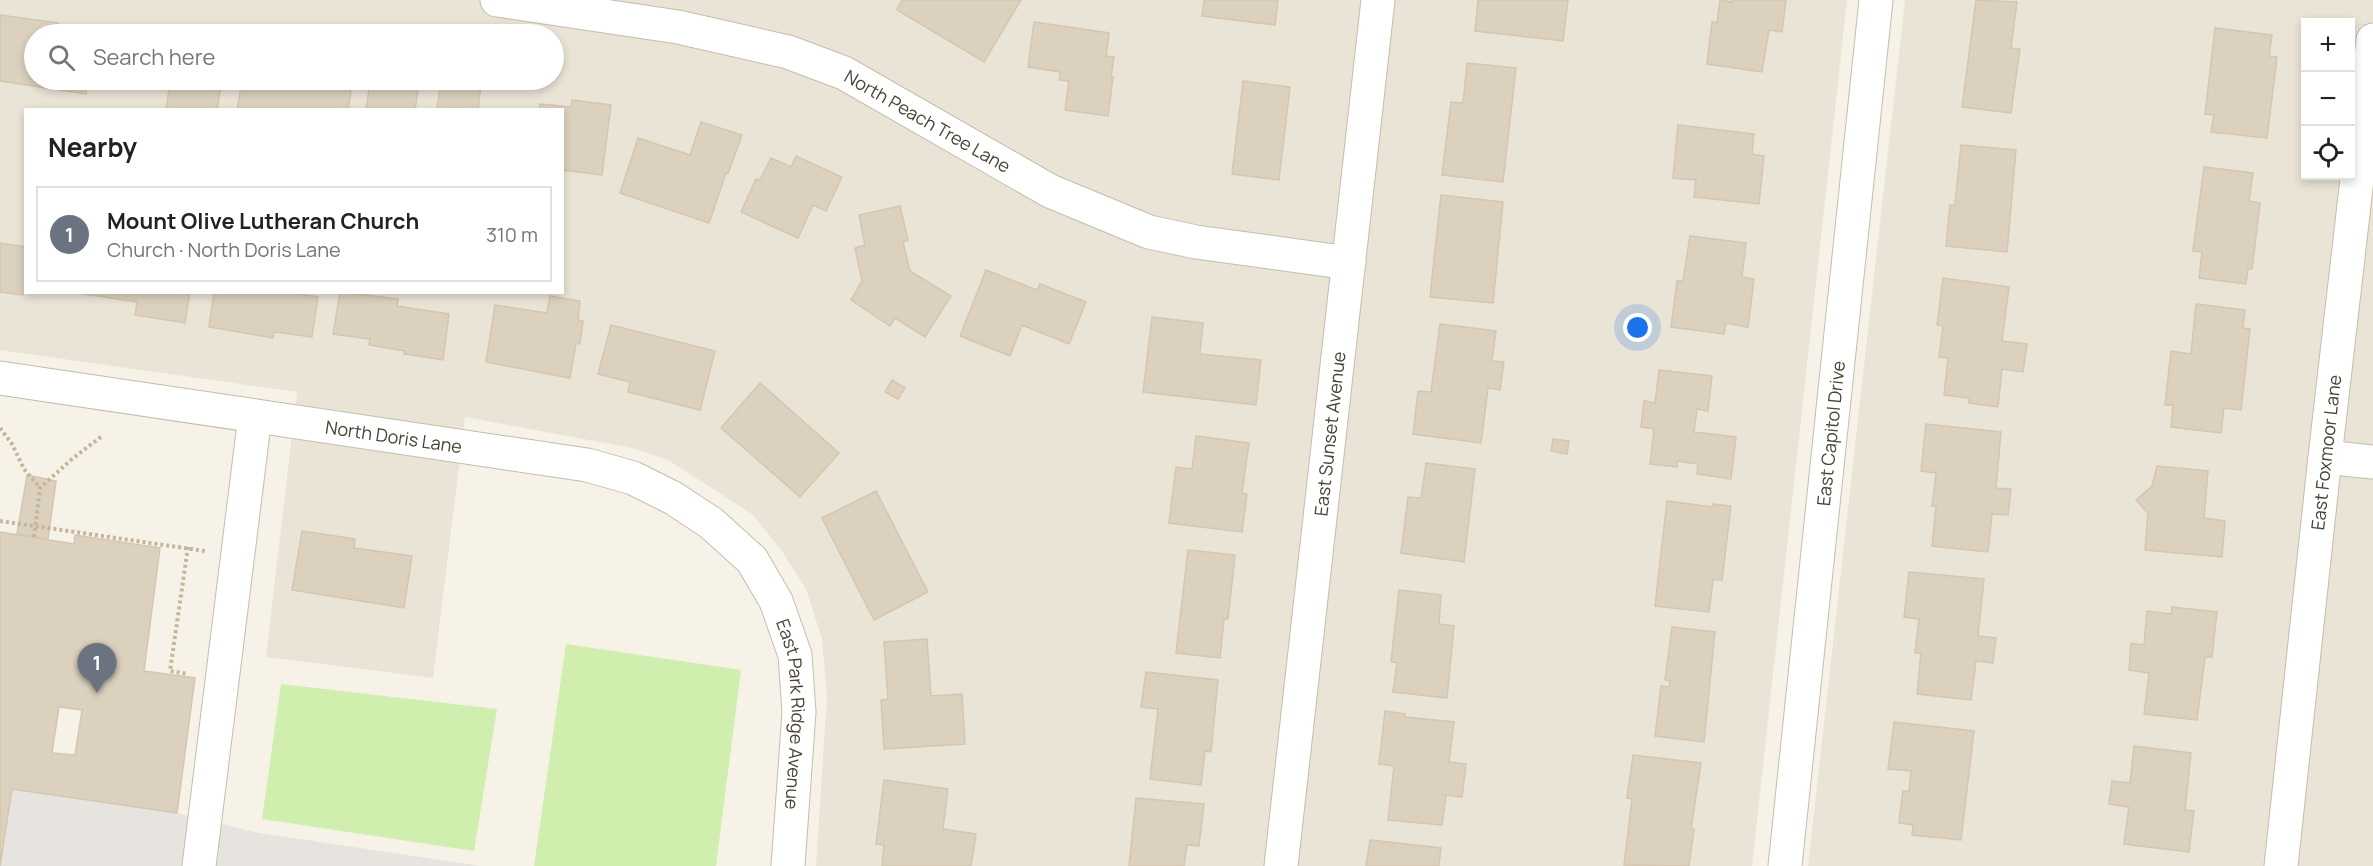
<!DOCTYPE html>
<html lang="en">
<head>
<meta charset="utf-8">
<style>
  body { margin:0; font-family:Manrope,sans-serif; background:#f2f2f2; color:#222 }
  .controls { position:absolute; right:18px; top:18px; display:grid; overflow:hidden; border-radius:0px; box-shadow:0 3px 9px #0003 }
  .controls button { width:54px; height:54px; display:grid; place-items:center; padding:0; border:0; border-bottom:2px solid #e0e0e0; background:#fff; color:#222; font:30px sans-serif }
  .you { position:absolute; left:1638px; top:328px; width:21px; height:21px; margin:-15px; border:4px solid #fff; border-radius:50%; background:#1a73e8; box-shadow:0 0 0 9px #1a73e833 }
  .badge { display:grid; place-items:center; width:39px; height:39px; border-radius:50%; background:#db2777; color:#fff; font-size:20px; font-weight:700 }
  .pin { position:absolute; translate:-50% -50px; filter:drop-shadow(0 2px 3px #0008) }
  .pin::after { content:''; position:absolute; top:32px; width:21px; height:18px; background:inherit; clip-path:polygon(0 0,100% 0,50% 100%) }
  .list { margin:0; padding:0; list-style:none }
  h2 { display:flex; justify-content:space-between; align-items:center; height:78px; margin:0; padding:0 24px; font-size:26px }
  h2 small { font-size:20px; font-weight:400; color:#767676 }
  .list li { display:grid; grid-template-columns:39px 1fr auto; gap:18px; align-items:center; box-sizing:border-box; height:96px; margin:0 12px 12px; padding:0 12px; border:2px solid #e0e0e0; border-radius:0px }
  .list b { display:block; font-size:22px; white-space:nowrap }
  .list p { margin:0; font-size:20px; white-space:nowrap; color:#767676 }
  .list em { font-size:20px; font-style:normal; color:#767676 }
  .icon { flex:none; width:33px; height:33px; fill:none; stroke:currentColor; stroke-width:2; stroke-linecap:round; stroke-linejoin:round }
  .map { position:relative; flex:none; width:2373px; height:866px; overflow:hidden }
  .search { position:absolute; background:#fff; box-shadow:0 3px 9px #0003; left:24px; top:24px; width:540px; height:66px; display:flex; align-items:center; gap:15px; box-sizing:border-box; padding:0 21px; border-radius:33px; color:#767676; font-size:22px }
  .panel { position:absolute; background:#fff; box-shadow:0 3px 9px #0003; left:24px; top:108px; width:540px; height:186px; border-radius:0px }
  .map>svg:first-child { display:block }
</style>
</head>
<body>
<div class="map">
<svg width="2373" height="866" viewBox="0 0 2373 866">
  <rect width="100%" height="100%" fill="#f6f2e8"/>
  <!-- residential -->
  <path fill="#eae4d6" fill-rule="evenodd" d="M0,0H1847L1752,866H816L827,697L822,639L806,589L782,551L752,514L668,460L632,448L465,417L433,678L266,657L297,392L0,350ZM34,34H554V80H34ZM26,110H562V292H26Z
    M1905,0H2373V866H1808ZM2306,22H2350V176H2306Z"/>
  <!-- green -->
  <path fill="#d0eead" d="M566,644L741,670L716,866H534Z
    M281,684L497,709L474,851L262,819Z"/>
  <!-- parking -->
  <path fill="#e7e4e0" d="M12,789L177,813L259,833L481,866H0Z"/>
  <!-- building -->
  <path fill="#dcd1bf" stroke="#d4c6af" stroke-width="1.5" fill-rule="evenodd" d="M902,0H1021L984,62L897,10Z
    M1204,0H1278L1275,25L1202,16Z
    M1478,0H1568L1563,41L1475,31Z
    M1720,0L1732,2V0H1786L1782,32L1769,30L1762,72L1707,64L1712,22L1717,23Z
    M1976,0L2017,2L2011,48L2020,49L2011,113L1962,107Z
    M0,15L58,23L56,34H34V80H88L86,94L0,81Z
    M1034,22L1109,33L1106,56L1114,57L1111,77H1113L1108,116L1065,110L1069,81L1059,80L1060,72L1028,67Z
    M2215,28L2272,35L2269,56L2277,57L2267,138L2211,132L2214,115L2205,114Z
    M1467,63L1516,68L1503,182L1442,175L1451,102L1463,103Z
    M152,80H222L217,110H166L170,82Z
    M242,80H317L352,85L348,110H237Z
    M441,80L481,86L478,110H437Z
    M1243,81L1290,87L1279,180L1232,174Z
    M370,82L418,89L415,110H366Z
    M572,100L611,105L602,175L562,170V110H539L540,104L571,107Z
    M701,122L742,135L728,174L726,173L709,223L620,193L638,138L690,155Z
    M1678,125L1754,134L1752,154L1764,156L1759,204L1694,197L1696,180L1673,178Z
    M1961,145L2016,150L2007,252L1946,246L1950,205H1955Z
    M796,156L842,177L826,211L813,205L798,238L741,212L756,179L760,180L771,158L791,167Z
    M2204,167L2253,173L2249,201L2260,203L2252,269H2248L2246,284L2199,278L2202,252L2193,251Z
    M1441,195L1503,202L1493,303L1430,297Z
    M900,206L908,240L903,242L910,271L951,296L925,337L895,318L890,326L851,300L862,281L855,248L865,245L859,215Z
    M1690,236L1746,243L1742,277L1754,279L1748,327L1726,323L1724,334L1671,327L1677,281H1683Z
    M0,243L26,247V289L23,295L0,292Z
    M986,270L1037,290L1040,284L1086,302L1069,344L1022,325L1010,356L960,336Z
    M1943,278L2009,287L2002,341L2027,344L2023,372L2002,369L1998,407L1969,403V398L1944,395L1948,358L1939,357L1943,326L1937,325Z
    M190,292L185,323L135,315L137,302L78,293Z
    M214,292H285L318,297L312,337L274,332L273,338L209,327Z
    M340,292L398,299L397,306L449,314L443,360L404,354L405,351L369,345L370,339L333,334Z
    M550,296L580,301L578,320L583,321L580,344L576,343L570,378L486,362L495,305L547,313Z
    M2196,304L2245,310L2243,328L2250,329L2241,410L2224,408L2221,433L2171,427L2173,405H2165L2171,351L2191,354Z
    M1152,317L1203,323L1200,354L1261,360L1256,405L1143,392Z
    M1440,324L1496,331L1492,361L1504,362L1500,390L1488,388L1481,443L1413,434L1418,391L1431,392Z
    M611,325L715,351L700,410L628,392L630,382L598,374Z
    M1659,370L1712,376L1708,411L1697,409L1694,432L1736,437L1731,479L1697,474L1698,464L1677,461V467L1650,464L1654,429L1641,427L1644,401L1655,403Z
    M892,380L905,388L898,399L885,392Z
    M760,383L839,453L800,497L721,428Z
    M1926,424L2001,432L1996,488L2011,489L2008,515L1992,514L1988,552L1932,546L1936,506H1932L1936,473L1921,471Z
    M1196,436L1249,443L1242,493L1247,494L1242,532L1169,523L1176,467L1192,469Z
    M1553,439L1569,441L1567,454L1551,451Z
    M1426,463L1475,469L1464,562L1401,553L1408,497L1421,498Z
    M2157,466L2208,471L2204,518L2225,521L2222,557L2145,550L2148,513L2136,500L2152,486Z
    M27,475L56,481L48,539L17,534Z
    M876,491L928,592L874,620L822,518Z
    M1667,501L1713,507V504L1731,506L1722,580H1713L1709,612L1655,606Z
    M302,531L355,539L354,548L412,556L404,608L292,590Z
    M0,532L74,544L75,535L160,548L144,671L195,678L177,813L12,789L0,866ZM59,707L82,710L75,755L52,753Z
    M1188,550L1235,555L1228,619H1224L1220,658L1176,653Z
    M1909,572L1984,579L1978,636L1996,638L1993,663L1976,661L1971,700L1917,694L1921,653H1915L1919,619L1904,617Z
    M1399,590L1441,595L1439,624L1454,626L1447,698L1393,692L1397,663L1391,662Z
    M2172,607L2217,612L2212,657H2205L2197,720L2144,714L2149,673L2129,670L2131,643L2144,645L2147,611L2171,614Z
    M1672,627L1715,632L1704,742L1655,736L1661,686L1669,687L1670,681L1665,680Z
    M927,639L931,696L962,694L965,744L884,749L881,700L888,699L884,642Z
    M1146,672L1218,680L1211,752L1205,751L1201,785L1150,779L1158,709L1141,707Z
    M1385,711L1405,714V717L1454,722L1449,762L1466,764L1462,797L1446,795L1442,825L1388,820L1394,766L1379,764Z
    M1894,722L1974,731L1961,840L1912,835L1913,825L1899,823L1903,791H1909L1911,771L1888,769Z
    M2134,746L2191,753L2185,810L2194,811L2189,852L2124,844L2129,807L2109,804L2112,781L2130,783Z
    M1633,755L1701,763L1691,829H1694L1689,866L1624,865L1632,799L1627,798Z
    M884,780L948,789L943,829L976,834L971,866H882L884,845L876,844Z
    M1136,798L1204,804L1199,846L1187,845L1184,866H1129Z
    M1370,840L1441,848L1439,866H1366Z"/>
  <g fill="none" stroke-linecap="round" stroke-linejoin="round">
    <defs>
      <g id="minor">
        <path id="s1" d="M497,0L678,27L788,52L844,73L1050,191L1149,232L1196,242L1349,263"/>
        <path id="s2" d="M0,378L587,465L633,478L673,498L711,523L752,560L776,601L795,655L799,712L788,866"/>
        <path d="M2325,457L2373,462"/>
        <path d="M199,866L255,416"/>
        <path id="s3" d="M1281,866L1378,0"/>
        <path id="s4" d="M1785,866L1876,0"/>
        <path id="s5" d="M2281,866L2325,457L2373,40"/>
      </g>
    </defs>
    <!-- minor casing -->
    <use href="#minor" stroke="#c5bdac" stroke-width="35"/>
    <!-- path -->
    <path stroke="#c6b699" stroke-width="4" stroke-dasharray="3 3" stroke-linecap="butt" d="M0,428L12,444L24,469L40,488
      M0,521L205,551
      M34,537L40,488L72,459L102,436
      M188,547L170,671L188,674"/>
    <!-- minor -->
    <use href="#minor" stroke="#fff" stroke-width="33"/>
  </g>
  <g text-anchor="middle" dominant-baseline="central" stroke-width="6" stroke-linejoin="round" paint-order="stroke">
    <!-- street labels -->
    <g font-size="18" fill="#4a4236" stroke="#fff">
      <text stroke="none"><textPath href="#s1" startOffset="452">North Peach Tree Lane</textPath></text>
      <text stroke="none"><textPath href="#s3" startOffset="435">East Sunset Avenue</textPath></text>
      <text stroke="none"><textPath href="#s4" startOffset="435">East Capitol Drive</textPath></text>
      <text stroke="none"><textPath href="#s2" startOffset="398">North Doris Lane</textPath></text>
      <text stroke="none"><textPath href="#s5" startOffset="416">East Foxmoor Lane</textPath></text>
      <text stroke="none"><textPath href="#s2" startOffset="950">East Park Ridge Avenue</textPath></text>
    </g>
  </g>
</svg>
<div class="controls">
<button>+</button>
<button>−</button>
<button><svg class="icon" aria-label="locate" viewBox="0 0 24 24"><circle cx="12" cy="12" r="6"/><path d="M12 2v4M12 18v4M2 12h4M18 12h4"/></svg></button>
</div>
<div class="you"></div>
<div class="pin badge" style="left:97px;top:693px;background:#6b7280">1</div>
<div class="search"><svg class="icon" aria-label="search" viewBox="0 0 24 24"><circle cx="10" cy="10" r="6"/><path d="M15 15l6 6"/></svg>Search here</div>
<section class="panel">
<h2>Nearby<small></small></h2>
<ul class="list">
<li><span class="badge" style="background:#6b7280">1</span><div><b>Mount Olive Lutheran Church</b><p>Church · North Doris Lane</p></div><em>310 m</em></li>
</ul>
</section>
</div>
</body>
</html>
